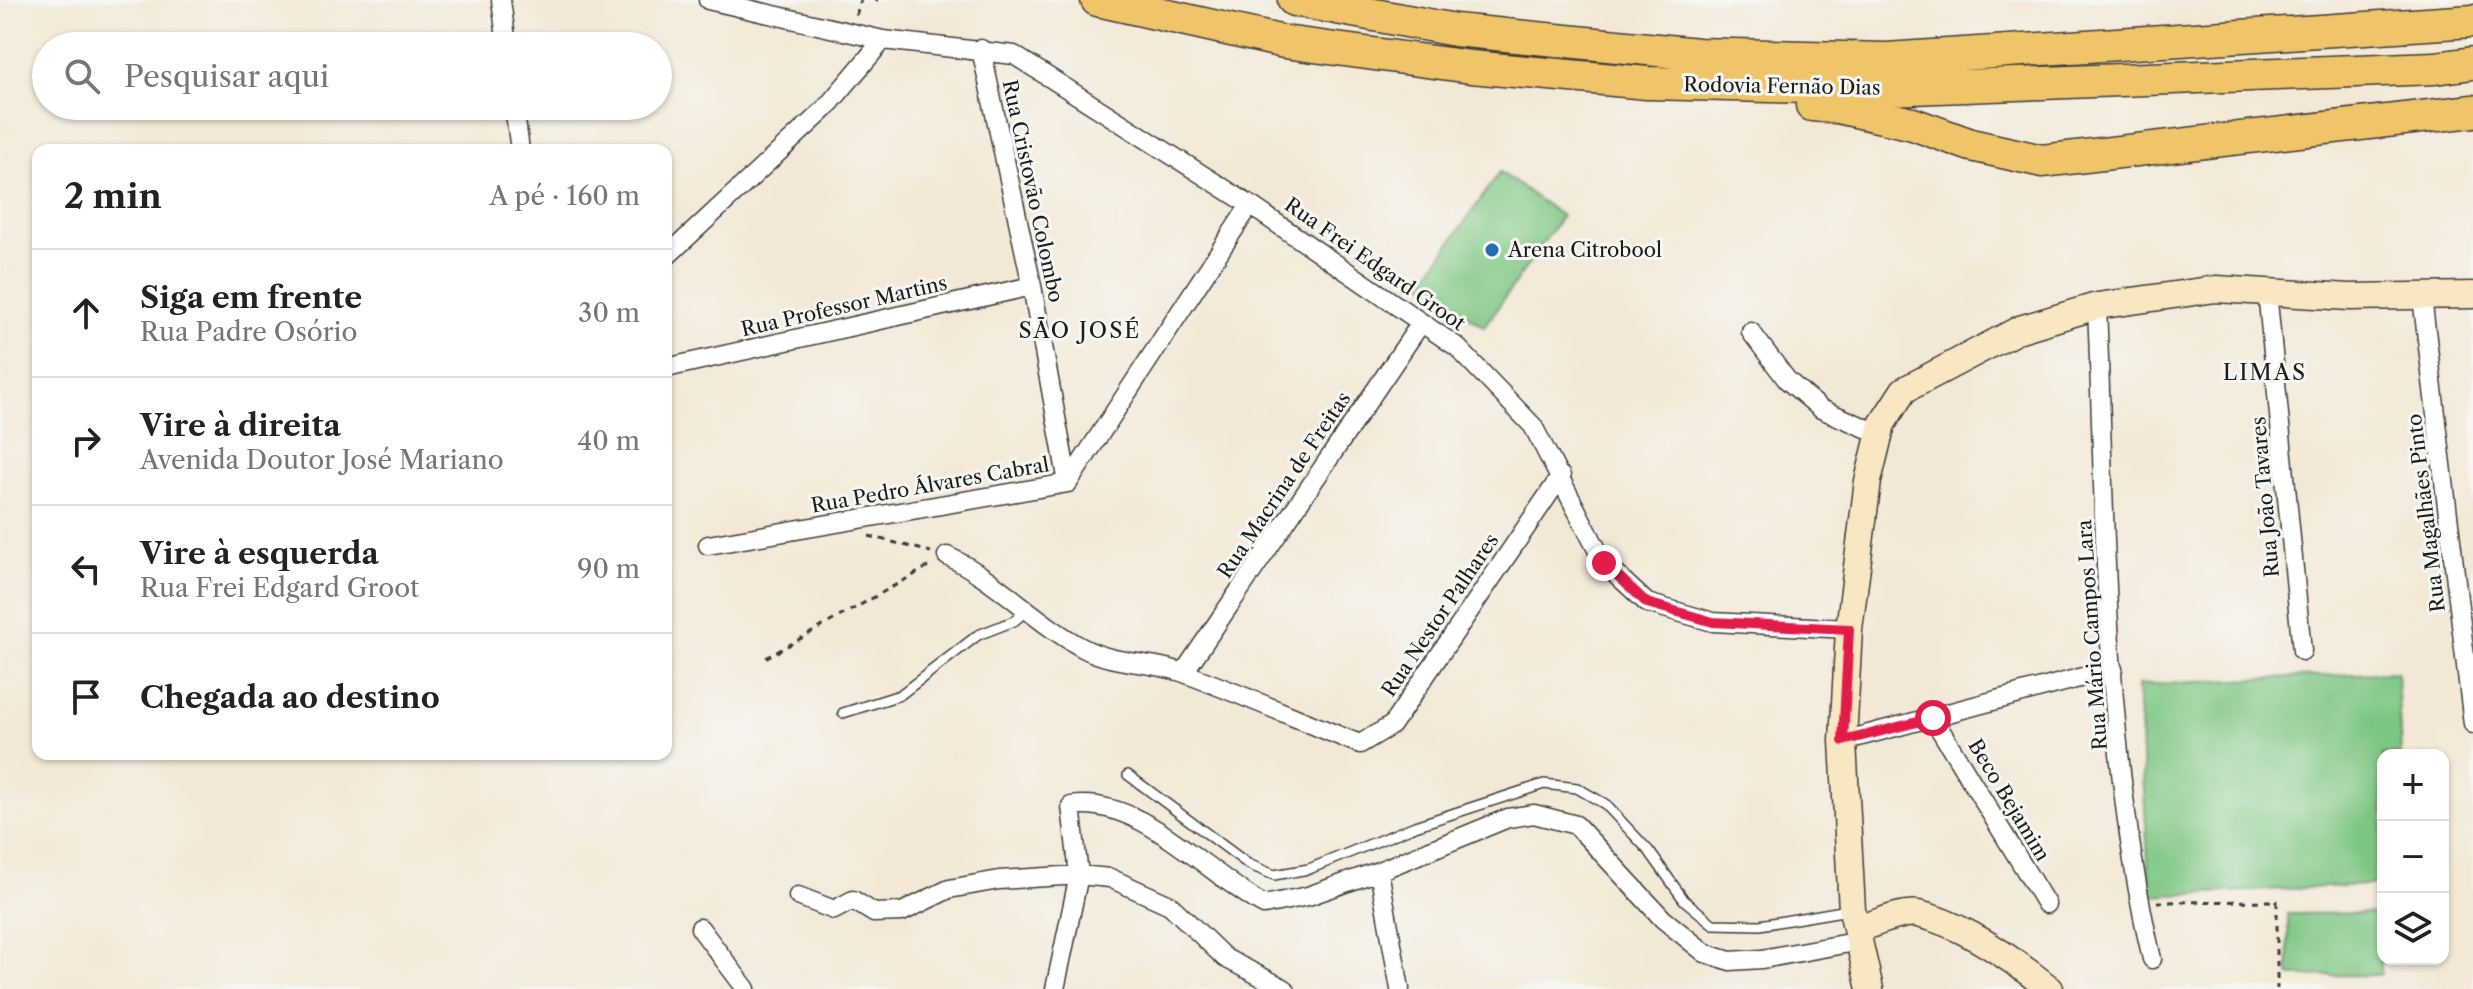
<!DOCTYPE html>
<html lang="pt">
<head>
<meta charset="utf-8">
<style>
  body { margin:0; font-family:"Libre Caslon Text",serif; background:#f2f2f2; color:#222 }
  .controls { position:absolute; right:24px; bottom:24px; display:grid; overflow:hidden; border-radius:16px; box-shadow:0 2px 6px #0004 }
  .controls button { width:72px; height:72px; display:grid; place-items:center; padding:0; border:0; border-bottom:2px solid #e0e0e0; background:#fff; color:#222; font:40px sans-serif }
  .stop { position:absolute; width:24px; height:24px; margin:-18px; border:6px solid #e11d48; border-radius:50%; background:#fff }
  .stop.end { background:#e11d48; border-color:#fff; box-shadow:0 2px 8px #0008 }
  .list { margin:0; padding:0; list-style:none }
  h2 { display:flex; justify-content:space-between; align-items:center; height:104px; margin:0; padding:0 32px; font-size:34px }
  h2 small { font-size:26px; font-weight:400; color:#767676 }
  .list li { display:grid; grid-template-columns:52px 1fr auto; gap:24px; align-items:center; box-sizing:border-box; height:128px; padding:0 32px; border-top:2px solid #e0e0e0 }
  .list b { display:block; font-size:30px; white-space:nowrap }
  .list p { margin:0; font-size:26px; white-space:nowrap; color:#767676 }
  .list em { font-size:26px; font-style:normal; color:#767676 }
  .icon { flex:none; width:44px; height:44px; fill:none; stroke:currentColor; stroke-width:2; stroke-linecap:round; stroke-linejoin:round }
  .map { position:relative; flex:none; width:2473px; height:989px; overflow:hidden }
  .search { position:absolute; background:#fff; box-shadow:0 2px 6px #0004; left:32px; top:32px; width:640px; height:88px; display:flex; align-items:center; gap:20px; box-sizing:border-box; padding:0 28px; border-radius:44px; color:#767676; font-size:30px }
  .panel { position:absolute; background:#fff; box-shadow:0 2px 6px #0004; left:32px; top:144px; width:640px; height:616px; border-radius:16px }
  .map>svg:first-child { display:block }
</style>
</head>
<body>
<div class="map">
<svg width="2473" height="989" viewBox="0 0 2473 989">
  <rect width="100%" height="100%" fill="#f6f6f2"/>
  <filter id="ink" filterUnits="userSpaceOnUse"><feTurbulence type="fractalNoise" baseFrequency=".0125" numOctaves="2"/><feDisplacementMap in="SourceGraphic" scale="16" xChannelSelector="R" yChannelSelector="G"/><feConvolveMatrix kernelMatrix="1 2 1 2 8 2 1 2 1" color-interpolation-filters="sRGB"/></filter>
  <filter id="wash" filterUnits="userSpaceOnUse"><feTurbulence type="fractalNoise" baseFrequency=".006" numOctaves="4" result="noise"/><feDisplacementMap in="SourceGraphic" scale="32" xChannelSelector="R" yChannelSelector="G"/><feGaussianBlur stdDeviation="1.8" result="paint"/><feColorMatrix in="noise" values="0 0 0 0 0 0 0 0 0 0 0 0 0 0 0 0 0 1.4 0 .05"/><feComposite in="paint" operator="in"/></filter>
  <g filter="url(#wash)">
    <rect width="100%" height="100%" fill="#f3e8d5"/>
    <!-- green -->
    <path fill="#7dc682" stroke="#4c714f" stroke-width="2" d="M1500,172L1562,216L1484,327L1422,283Z
      M2397,672L2401,755H2383V884L2150,896L2138,685Z
      M2380,913L2381,975L2289,976L2288,914Z"/>
  </g>
  <g filter="url(#ink)">
    <g fill="none" stroke-linecap="round" stroke-linejoin="round">
      <defs>
        <path id="lane" d="M843,713L900,695L978,635L1014,621L1026,611
          M1128,775L1248,864L1274,875L1309,869L1415,826L1544,784L1577,788L1605,804L1649,851L1684,900L1713,924L1760,925L1848,910"/>
        <path id="street" d="M501,0L507,46
          M708,0L883,40L1014,55L1250,205L1457,347L1533,426L1604,563L1647,603L1713,622L1849,629
          M981,49L1032,286L1068,483
          M514,106L520,150
          M666,257L825,109L883,40
          M2267,291L2302,651
          M2422,297L2473,724
          M2097,306C2106,523 2103,747 2152,959
          M1751,332L1787,380L1821,409L1880,434
          M666,368L1032,286
          M708,545L1068,483L1250,205
          M947,556C997,579 1034,622 1083,648C1115,665 1152,661 1184,673C1243,695 1302,721 1360,744L1392,725L1561,476
          M1184,672L1421,323
          M1933,718L2046,904
          M1843,741L2113,669
          M1379,871L1400,989
          M798,896L834,910L853,900L874,913L902,912L949,889L999,880L1079,875L1110,878L1170,905L1225,958L1285,989
          M700,928L746,989
          M1055,989L1079,875L1071,806C1139,795 1207,874 1264,905L1308,896L1379,871L1508,818L1534,814L1576,825L1663,919L1705,953L1730,961L1762,959L1860,941"/>
        <path id="secondary" d="M1857,929C1873,925 1902,911 1918,914C1963,924 2015,961 2050,989
          M1870,989L1852,910L1843,741L1849,629L1868,481L1882,424L1904,390L2020,329L2097,306L2216,289L2350,297L2473,295"/>
        <path id="highway" d="M1097,0L1284,42L1471,67L1647,83L1886,89L2435,68L2473,63
          M1294,0L1455,30L1698,54L1886,59L2473,21
          M1812,105L1837,107L1913,124L1971,145L2042,161L2473,111"/>
      </defs>
      <!-- lane casing -->
      <use href="#lane" stroke="#3c3b38" stroke-width="12"/>
      <!-- street casing -->
      <use href="#street" stroke="#3c3b38" stroke-width="21"/>
      <!-- secondary casing -->
      <use href="#secondary" stroke="#3c3b38" stroke-width="29"/>
      <!-- highway casing -->
      <use href="#highway" stroke="#3c3b38" stroke-width="35"/>
      <!-- path -->
      <path stroke="#3c3b38" stroke-width="3" stroke-dasharray="6 6" stroke-linecap="butt" d="M875,0H878
        M856,15L861,0
        M869,536L931,552
        M766,658L933,564
        M2157,902L2277,901V989"/>
      <!-- lane -->
      <use href="#lane" stroke="#fff" stroke-width="9"/>
      <!-- street -->
      <use href="#street" stroke="#fff" stroke-width="18"/>
      <!-- secondary -->
      <use href="#secondary" stroke="#f9e7c3" stroke-width="26"/>
      <!-- highway -->
      <use href="#highway" stroke="#f0c469" stroke-width="32"/>
    </g>
  </g>
  <g fill="none" stroke-linecap="round" stroke-linejoin="round" filter="url(#ink)">
    <!-- route -->
    <path stroke="#e11d48" stroke-width="10" d="M1604,563L1647,603L1713,622L1849,629L1843,741L1933,718"/>
  </g>
  <!-- markers -->
  <circle fill="#1f6fb2" stroke="#f6f6f2" stroke-width="3" cx="1492" cy="250" r="8"/>
  <g text-anchor="middle" dominant-baseline="central" stroke-width="6" stroke-linejoin="round" paint-order="stroke">
    <!-- street labels -->
    <g font-size="20" fill="#1c1c1c" stroke="#f6f6f2">
      <text transform="translate(1782 86) rotate(1)">Rodovia Fernão Dias</text>
      <text transform="translate(1033 191) rotate(78)">Rua Cristovão Colombo</text>
      <text transform="translate(1375 264) rotate(35)">Rua Frei Edgard Groot</text>
      <text transform="translate(844 306) rotate(-13)">Rua Professor Martins</text>
      <text transform="translate(930 485) rotate(-10)">Rua Pedro Álvares Cabral</text>
      <text transform="translate(1284 485) rotate(-56)">Rua Macrina de Freitas</text>
      <text transform="translate(2265 497) rotate(-95)">Rua João Tavares</text>
      <text transform="translate(2426 513) rotate(-97)">Rua Magalhães Pinto</text>
      <text transform="translate(1440 615) rotate(-56)">Rua Nestor Palhares</text>
      <text transform="translate(2092 635) rotate(-94)">Rua Mário Campos Lara</text>
      <text transform="translate(2009 800) rotate(59)">Beco Bejamim</text>
    </g>
    <!-- poi labels -->
    <g font-size="20" fill="#1c1c1c" stroke="#f6f6f2" text-anchor="start">
      <text x="1508" y="250">Arena Citrobool</text>
    </g>
    <!-- neighbourhood labels -->
    <g font-size="22" letter-spacing="2" fill="#1c1c1c" stroke="#f6f6f2">
      <text x="1080" y="330">SÃO JOSÉ</text>
      <text x="2265" y="372">LIMAS</text>
    </g>
  </g>
</svg>
<div class="controls">
<button>+</button>
<button>−</button>
<button><svg class="icon" aria-label="layers" viewBox="0 0 24 24"><path d="M12 4l9 5-9 5-9-5zM3 14l9 5 9-5"/></svg></button>
</div>
<div class="stop" style="left:1933px;top:718px"></div>
<div class="stop end" style="left:1604px;top:563px"></div>
<div class="search"><svg class="icon" aria-label="search" viewBox="0 0 24 24"><circle cx="10" cy="10" r="6"/><path d="M15 15l6 6"/></svg>Pesquisar aqui</div>
<section class="panel">
<h2>2 min<small>A pé · 160 m</small></h2>
<ul class="list">
<li><svg class="icon" aria-label="ahead" viewBox="0 0 24 24"><path d="M12 20V5M6 11l6-6 6 6"/></svg><div><b>Siga em frente</b><p>Rua Padre Osório</p></div><em>30 m</em></li>
<li><svg class="icon" aria-label="right" viewBox="0 0 24 24"><path d="M7 20v-9h11M14 6l5 5-5 5"/></svg><div><b>Vire à direita</b><p>Avenida Doutor José Mariano</p></div><em>40 m</em></li>
<li><svg class="icon" aria-label="left" viewBox="0 0 24 24"><path d="M17 20v-9H6M10 6l-5 5 5 5"/></svg><div><b>Vire à esquerda</b><p>Rua Frei Edgard Groot</p></div><em>90 m</em></li>
<li><svg class="icon" aria-label="arrive" viewBox="0 0 24 24"><path d="M6 21V4h12l-3 4 3 4H6"/></svg><div><b>Chegada ao destino</b></div></li>
</ul>
</section>
</div>
</body>
</html>
